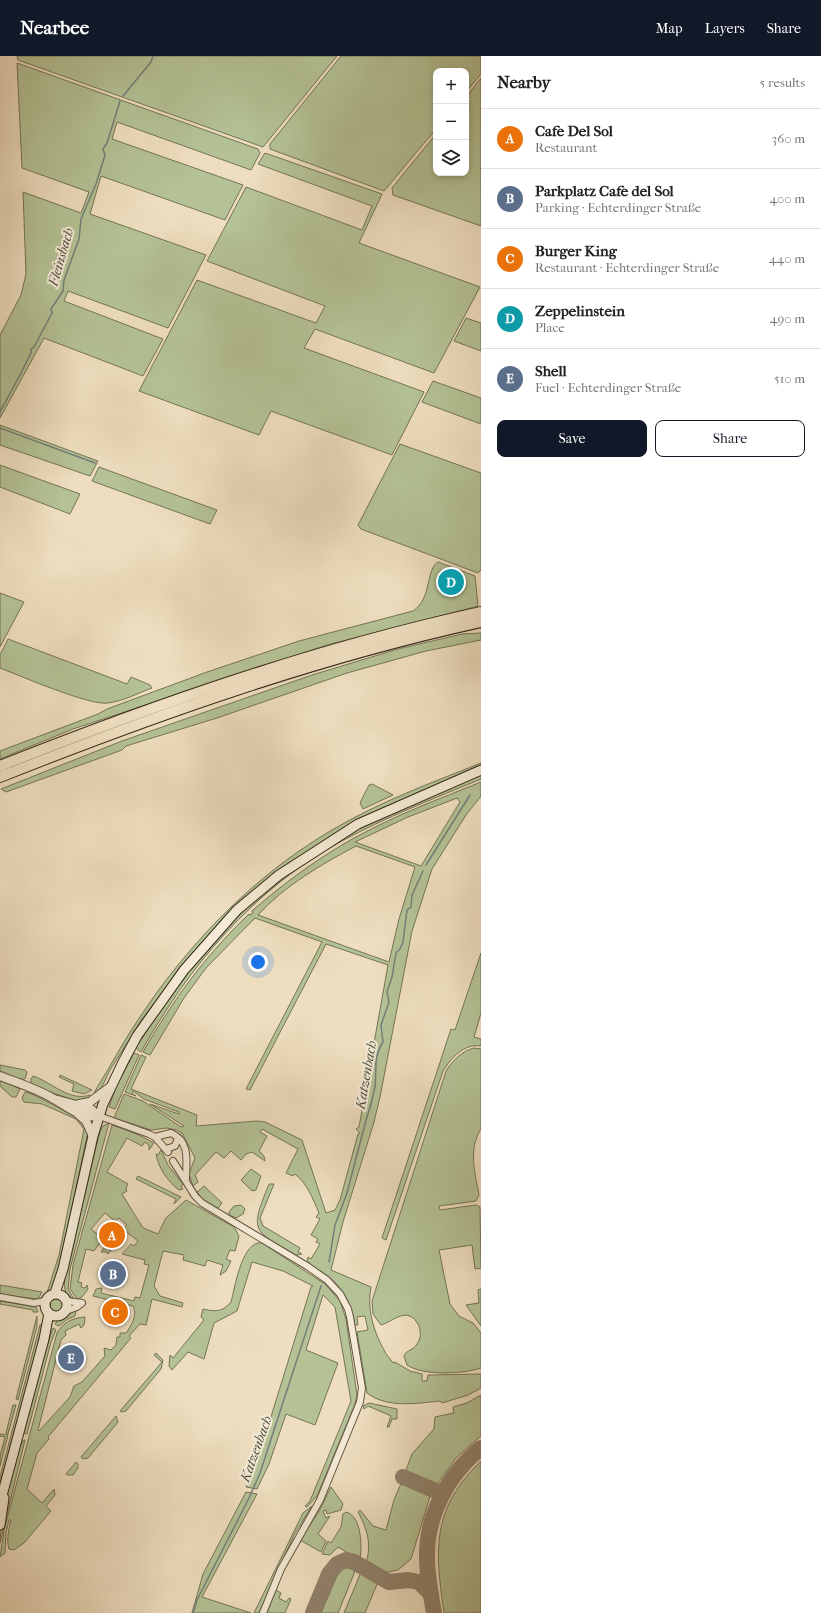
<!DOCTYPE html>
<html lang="en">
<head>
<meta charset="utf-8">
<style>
  body { margin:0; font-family:"IM FELL French Canon",serif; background:#f6f6f6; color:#202124 }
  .controls { position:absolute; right:12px; top:12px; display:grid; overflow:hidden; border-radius:8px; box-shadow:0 2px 6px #0003 }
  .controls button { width:36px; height:36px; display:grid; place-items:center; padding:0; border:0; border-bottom:1px solid #e0e0e0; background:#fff; color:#202124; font:20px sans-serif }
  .you { position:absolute; left:258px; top:906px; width:14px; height:14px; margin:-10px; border:3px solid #fff; border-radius:50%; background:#1a73e8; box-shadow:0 0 0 6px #1a73e833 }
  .badge { display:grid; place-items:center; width:26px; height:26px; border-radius:50%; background:#111827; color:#fff; font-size:13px; font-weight:700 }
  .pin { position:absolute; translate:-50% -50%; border:2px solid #fff; box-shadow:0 1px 4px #0006 }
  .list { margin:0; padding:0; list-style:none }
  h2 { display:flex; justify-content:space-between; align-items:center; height:52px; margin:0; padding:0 16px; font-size:17px }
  h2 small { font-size:13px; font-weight:400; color:#757577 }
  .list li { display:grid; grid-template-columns:26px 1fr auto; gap:12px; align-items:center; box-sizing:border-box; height:60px; padding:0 16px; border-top:1px solid #e0e0e0 }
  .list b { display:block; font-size:15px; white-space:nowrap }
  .list p { margin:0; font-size:13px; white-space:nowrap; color:#757577 }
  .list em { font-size:13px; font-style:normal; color:#757577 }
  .actions { display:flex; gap:8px; padding:12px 16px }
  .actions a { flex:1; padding:9px 0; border:1px solid #111827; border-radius:8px; text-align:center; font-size:14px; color:#111827 }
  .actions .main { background:#111827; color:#fff }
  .icon { flex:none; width:22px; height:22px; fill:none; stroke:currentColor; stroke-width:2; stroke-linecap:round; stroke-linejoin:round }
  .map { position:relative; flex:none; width:481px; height:1557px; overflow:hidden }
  header { display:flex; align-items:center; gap:24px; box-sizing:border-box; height:56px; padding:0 20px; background:#111827; color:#fff }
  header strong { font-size:19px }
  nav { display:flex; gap:22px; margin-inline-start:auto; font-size:14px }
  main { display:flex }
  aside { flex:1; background:#fff }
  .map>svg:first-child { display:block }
</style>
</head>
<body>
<header>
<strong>Nearbee</strong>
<nav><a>Map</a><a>Layers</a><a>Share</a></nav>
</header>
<main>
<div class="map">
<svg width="481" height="1557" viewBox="0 0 481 1557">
  <rect width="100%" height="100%" fill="#eedebf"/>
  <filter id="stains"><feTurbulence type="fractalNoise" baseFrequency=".005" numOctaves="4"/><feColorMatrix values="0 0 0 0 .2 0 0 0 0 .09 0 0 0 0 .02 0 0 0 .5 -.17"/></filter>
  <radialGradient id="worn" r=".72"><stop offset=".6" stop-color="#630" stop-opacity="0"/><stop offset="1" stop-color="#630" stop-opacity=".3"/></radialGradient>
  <!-- green -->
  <path fill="#b4c295" stroke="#747456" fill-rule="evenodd" d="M17,0H337L263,91L18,4Z
    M341,0H481V18L466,36V15H436V73L384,135L270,93V88Z
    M17,7L258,93L260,97L251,114L117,66L112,83L243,129L225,164L101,120L90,158L206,199L168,272L68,235L64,245L163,283L143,320L44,282L0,362V279L21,239L26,218L23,136L81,157L89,136L22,112Z
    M481,22V170L393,139L392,132L436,78V117H466V41Z
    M265,97L382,138L359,187L480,231L434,317L315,273L304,292L424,336L392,399L271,355L259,379L139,335L197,224L316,267L325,250L207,205L246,131L362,174L372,150L258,108Z
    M466,262L481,267V295L454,285Z
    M433,325L481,342V368L422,346Z
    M0,369L98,405L90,420L0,389Z
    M400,388L481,417V514L478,517L361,473L358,469Z
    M0,409L80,438L70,458L0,431Z
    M99,411L217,454L210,468L92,425Z
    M438,506L475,520L478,550L327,589L73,673L0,703V695L98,658L107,653L207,616L299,585L413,555C432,543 426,512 438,506Z
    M0,537L24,546L0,591Z
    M481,577V584L426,595L347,617L217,662L126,690L122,694L6,736L1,733L122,685L312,619L398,593L462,578Z
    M8,583L127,628L131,621L150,629L152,632C138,637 124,645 108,647C90,650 21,620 0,612V599Z
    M481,707V710L349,769L285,810L223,863L185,907L142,963L110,1014L101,1033L93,1039C98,1029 105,1019 110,1010C163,915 238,829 332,774C379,746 431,727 481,707Z
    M481,718V723C433,743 386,761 340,786C253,834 189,910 141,996L136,992L157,958L192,908L249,848L270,830L351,776Z
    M481,726V740L466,759L432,813L412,875L380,1041L374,1066L343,1166L331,1214L371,1231C367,1253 373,1274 384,1294C386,1299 390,1302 393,1307L395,1306L410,1315L422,1318V1325H427L428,1319L481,1318V1332L468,1339L442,1347L440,1345C418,1347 388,1353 367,1337L357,1276L368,1274L365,1260L357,1261L358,1269H355C352,1250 344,1233 329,1221C322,1215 312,1211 307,1204L308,1201L311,1203L320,1188L316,1186L318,1183L311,1179L320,1163L316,1161L319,1157C313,1143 307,1127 295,1118L293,1120L286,1117L298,1093L262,1073L260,1076L267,1080L259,1095L264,1100L265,1105L252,1096L246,1098L241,1104L231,1095L224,1102L216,1096L195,1119L198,1126L193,1130L189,1118L195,1102L182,1077L177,1074L167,1072L151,1074L114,1062L124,1038L143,1045L181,1071L184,1070L150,1048L179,1058V1056L144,1043L133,1035L132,1037L136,1040L125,1036L141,999L146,1001L131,1033L197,1059L196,1070L257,1065L265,1066L302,1084L326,1157L335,1154L340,1144L358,1078L360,1077L356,1073L359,1071L388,909L326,888L250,1034L246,1033L322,886L255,862L206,912L184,942L150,999L143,996C173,944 205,900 249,858L250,859L253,857L252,855C284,827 318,802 356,781C396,759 439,743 481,726ZM457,742L460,746L421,810L355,786L408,761ZM356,790L415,811L399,863L389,906L258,859C284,830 322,808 356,790Z
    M372,728L393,739L363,753L360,747L369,729Z
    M481,897V957L474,981L481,983V990C464,987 451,1002 443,1015L386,1184L382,1182L451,973L455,974Z
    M474,992L481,993V1073C468,1093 475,1117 479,1139L476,1145L439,1150L440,1154L476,1149L480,1151L481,1212L475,1213L472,1189L439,1194L450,1248L459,1260L473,1267L481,1277V1312C463,1318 423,1320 407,1309L404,1300C406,1294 414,1294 417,1288C421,1283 421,1276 419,1270C408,1248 393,1266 381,1269L373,1258L372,1245L446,1015C453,1004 462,995 474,992Z
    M134,997L139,999L115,1053L109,1051L116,1031Z
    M0,1009L25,1014L27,1016L25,1023H18L0,1016Z
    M60,1019L92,1034L84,1038L72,1035L74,1028L59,1021Z
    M33,1020C51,1026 70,1046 90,1039L92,1042L79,1045L73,1044L39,1032L31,1027V1023Z
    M0,1023L20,1033L16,1041H12L0,1030Z
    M25,1036L32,1038L81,1063L88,1076L55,1228L52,1235L46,1240L59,1199L84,1073L76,1063L42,1048L24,1046L22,1042Z
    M109,1067L70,1213L68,1233L74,1243C63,1239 64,1230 65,1220L100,1075L103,1070Z
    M112,1069L139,1079L154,1087L149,1094V1089L145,1086L142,1090L127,1082L107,1116L128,1128L126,1132L127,1135L122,1138L143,1172L158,1178L166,1162L186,1144L234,1171L239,1180L235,1195L230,1194L226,1203L231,1205L226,1215L220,1219L223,1209L207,1204L205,1210L183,1204L184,1199L163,1195L154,1230L160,1240L183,1247L182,1251L152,1243L146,1269L140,1268L129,1280L131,1282L48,1381L49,1383L37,1397L27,1433L42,1447L54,1433L55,1439L46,1450L51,1455L24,1487L14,1494L9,1493C6,1483 9,1473 11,1464H9L6,1477L5,1497L0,1501L4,1474L57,1277C64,1266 72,1262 85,1261L84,1269L81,1272L79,1268L65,1275L66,1279L61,1284L38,1374L39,1375L70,1341L74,1330L82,1326L105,1300L104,1292L111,1294L116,1289L117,1281H120V1277H126C131,1270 138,1259 133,1250L93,1240L96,1233L102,1232L101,1237L134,1245L135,1241L140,1242L149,1209L144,1208L145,1204L122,1198L131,1188L134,1190L138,1185L123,1173L127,1169L119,1162L115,1165L105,1157L91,1173L103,1183L94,1195L86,1193L78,1226L82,1227L81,1231L85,1232L87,1229L88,1233L82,1241L77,1243L70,1233L73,1209Z
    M161,1094L168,1109L183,1128L181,1130L183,1133L179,1134C168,1126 158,1111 156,1098L158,1099Z
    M251,1113L261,1120L256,1134L252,1135L241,1124Z
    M138,1120L181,1141L174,1148L176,1143L136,1123Z
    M269,1128H274L260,1162L263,1170L300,1192L298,1196L302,1198L296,1199C253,1174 249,1177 269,1128Z
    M204,1130L222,1147L218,1152C210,1152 202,1143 197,1136Z
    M241,1149L245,1153L243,1158L236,1162L229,1159V1156L234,1150Z
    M107,1187L113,1192L108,1198L106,1196H101Z
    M258,1187H262L325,1228L340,1245L346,1263L357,1339L355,1348L317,1440L307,1451L305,1450L310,1445L351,1345L335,1251L323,1239L306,1294L338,1307L315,1369L286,1358L269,1408L257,1433L246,1431L258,1403L311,1231L313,1230L283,1215L252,1206L237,1255L214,1267L204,1303L188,1296L172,1314L169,1310L170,1299L173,1302L204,1264L201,1261L203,1253C215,1256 223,1256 231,1246C235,1231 241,1191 258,1187Z
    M0,1229L42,1236L38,1243L0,1239Z
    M481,1233V1270L466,1249L479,1247L478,1234Z
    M50 1249a7 7 0 1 1 14 0a7 7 0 1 1-14 0Z
    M0,1245L36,1251L38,1256H33V1254L0,1248Z
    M76,1254L75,1260L68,1263L59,1270L55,1268L60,1262Z
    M37,1260V1270L18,1344L16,1343Z
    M40,1269H44L0,1433V1421Z
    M53,1272L56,1274L51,1286L27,1378L23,1377L45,1295Z
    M156,1297L163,1304L161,1313L126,1355L122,1356L120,1355L162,1306L154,1299Z
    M481,1339V1380L456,1402L436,1430L405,1417L412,1398L434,1373L435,1361L454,1357L453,1351L467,1347Z
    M369,1347L397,1353V1363H392L389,1371H387L391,1360L368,1350L364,1353L363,1350Z
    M13,1349H16L8,1378L6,1377Z
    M116,1360L118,1366L88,1402L83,1403L81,1401Z
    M0,1378L8,1379L0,1410V1400L5,1381L0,1380Z
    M24,1384H25L0,1487C0,1469 13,1396 24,1384Z
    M481,1405V1557H444C435,1494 431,1453 481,1405Z
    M76,1406L78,1408V1412L73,1419H68L66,1418Z
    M402,1425L431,1437L411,1503L398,1514L384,1517L366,1507C372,1488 367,1473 358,1456L360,1454L373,1470L386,1474L394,1444Z
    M331,1431L343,1448L341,1454L327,1458L326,1454L323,1455L326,1462L330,1460L318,1478L326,1485L321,1496L300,1484L318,1457Z
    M246,1436L257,1438L202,1541L251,1557H192L203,1518Z
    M312,1450L294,1479L259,1557H254L303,1457Z
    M346,1456C362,1460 362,1491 360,1504L338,1491L330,1499L322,1498L328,1485L331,1487L341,1471L343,1458Z
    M348,1511L356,1513L338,1557H321L340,1513Z
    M283,1514L276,1534L281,1537L279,1542L286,1546L289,1542L291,1543L285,1557H267Z
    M361,1516L378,1526L365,1557H344Z"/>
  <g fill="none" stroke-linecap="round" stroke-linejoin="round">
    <!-- stream -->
    <path stroke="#747f7a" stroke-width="1.5" d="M123,40L151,6L153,0
      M0,356L22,315L31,297V293L34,291L52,257L51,253L63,235L64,224L79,183L81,163L96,128L105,99L103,93L107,87L120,45
      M0,372L95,407
      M426,809L470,739
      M329,1206L335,1169L347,1137L366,1064C370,1053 373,1042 375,1031C377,1013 373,1001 383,986L381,969L389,946L387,936L392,921L396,897L400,893L403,886L407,854L411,851L412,839L423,815
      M193,1557L197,1544L250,1440L260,1417L321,1230"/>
    <!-- taxiway -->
    <path stroke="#91826c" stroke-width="16" d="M403,1421L443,1438
      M313,1557L329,1518L337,1508L346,1504L354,1506L389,1526L408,1524L419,1526L431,1538
      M434,1557C431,1539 427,1520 427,1502C426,1460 448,1418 481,1392"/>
    <defs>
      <path id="minor" d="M99,1060L149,1078L155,1081L168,1096
        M155,1081L171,1077C191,1086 186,1106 186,1123
        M166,1093L175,1090L178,1082
        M173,1105L195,1140L202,1147L307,1210L327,1224L340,1238L348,1253L350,1261L362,1332L360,1346L320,1444L281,1513L263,1557
        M0,1241L34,1247L45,1245
        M67,1245L82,1247
        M66,1255L77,1251L82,1247"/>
      <path id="tertiary" d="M0,1020C18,1027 37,1033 54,1043C68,1051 81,1063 99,1060
        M58,1044L91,1053L99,1060
        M79,1048L90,1046L110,1031
        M78,1058L86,1065L93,1080"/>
      <path id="secondary" d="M55,1237L63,1213L93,1080L103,1048L123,1006L137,980L184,914L237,854L279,819L358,768L481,714
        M45 1249a11 11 0 1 1 22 0a11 11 0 1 1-22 0Z
        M0,1447L44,1283L49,1257
        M0,1469L4,1442"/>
      <path id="trunk" d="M0,710C156,648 317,592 481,556
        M0,721C156,659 317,602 481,566"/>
    </defs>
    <!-- minor casing -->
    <use href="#minor" stroke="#625542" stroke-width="8"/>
    <!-- tertiary casing -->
    <use href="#tertiary" stroke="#625542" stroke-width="10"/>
    <!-- secondary casing -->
    <use href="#secondary" stroke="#342718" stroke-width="11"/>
    <!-- trunk casing -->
    <use href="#trunk" stroke="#342718" stroke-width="12"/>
    <!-- minor -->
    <use href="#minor" stroke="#f4ead5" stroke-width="6"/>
    <!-- tertiary -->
    <use href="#tertiary" stroke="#f4ead5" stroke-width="8"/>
    <!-- secondary -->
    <use href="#secondary" stroke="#f4ead5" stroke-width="9"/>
    <!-- trunk -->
    <use href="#trunk" stroke="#eedebf" stroke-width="10"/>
  </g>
  <g text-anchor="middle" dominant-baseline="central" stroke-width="4" stroke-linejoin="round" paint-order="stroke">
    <!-- water labels -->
    <g font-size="14" font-style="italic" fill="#4e4c41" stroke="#f4ead5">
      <text transform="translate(61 201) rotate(-74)">Fleinsbach</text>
      <text transform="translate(366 1019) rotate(-80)">Katzenbach</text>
      <text transform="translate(256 1393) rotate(-70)">Katzenbach</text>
    </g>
  </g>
  <rect width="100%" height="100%" filter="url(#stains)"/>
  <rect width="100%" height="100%" fill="url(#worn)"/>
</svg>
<div class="controls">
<button>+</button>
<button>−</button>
<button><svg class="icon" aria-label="layers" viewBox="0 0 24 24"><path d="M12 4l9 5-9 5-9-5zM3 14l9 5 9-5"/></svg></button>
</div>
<div class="you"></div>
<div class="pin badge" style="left:112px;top:1179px;background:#e8710a">A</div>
<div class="pin badge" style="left:113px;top:1218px;background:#5c6f8a">B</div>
<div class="pin badge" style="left:115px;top:1256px;background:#e8710a">C</div>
<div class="pin badge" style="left:451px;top:526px;background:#0f9aa8">D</div>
<div class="pin badge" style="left:71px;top:1302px;background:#5c6f8a">E</div>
</div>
<aside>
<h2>Nearby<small>5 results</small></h2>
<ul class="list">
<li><span class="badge" style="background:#e8710a">A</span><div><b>Cafe Del Sol</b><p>Restaurant</p></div><em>360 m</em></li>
<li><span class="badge" style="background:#5c6f8a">B</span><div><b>Parkplatz Cafe del Sol</b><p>Parking · Echterdinger Straße</p></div><em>400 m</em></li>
<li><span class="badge" style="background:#e8710a">C</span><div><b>Burger King</b><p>Restaurant · Echterdinger Straße</p></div><em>440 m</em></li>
<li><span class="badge" style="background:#0f9aa8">D</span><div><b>Zeppelinstein</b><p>Place</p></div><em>490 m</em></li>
<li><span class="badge" style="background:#5c6f8a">E</span><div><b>Shell</b><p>Fuel · Echterdinger Straße</p></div><em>510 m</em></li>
</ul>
<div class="actions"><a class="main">Save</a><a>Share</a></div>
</aside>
</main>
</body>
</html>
